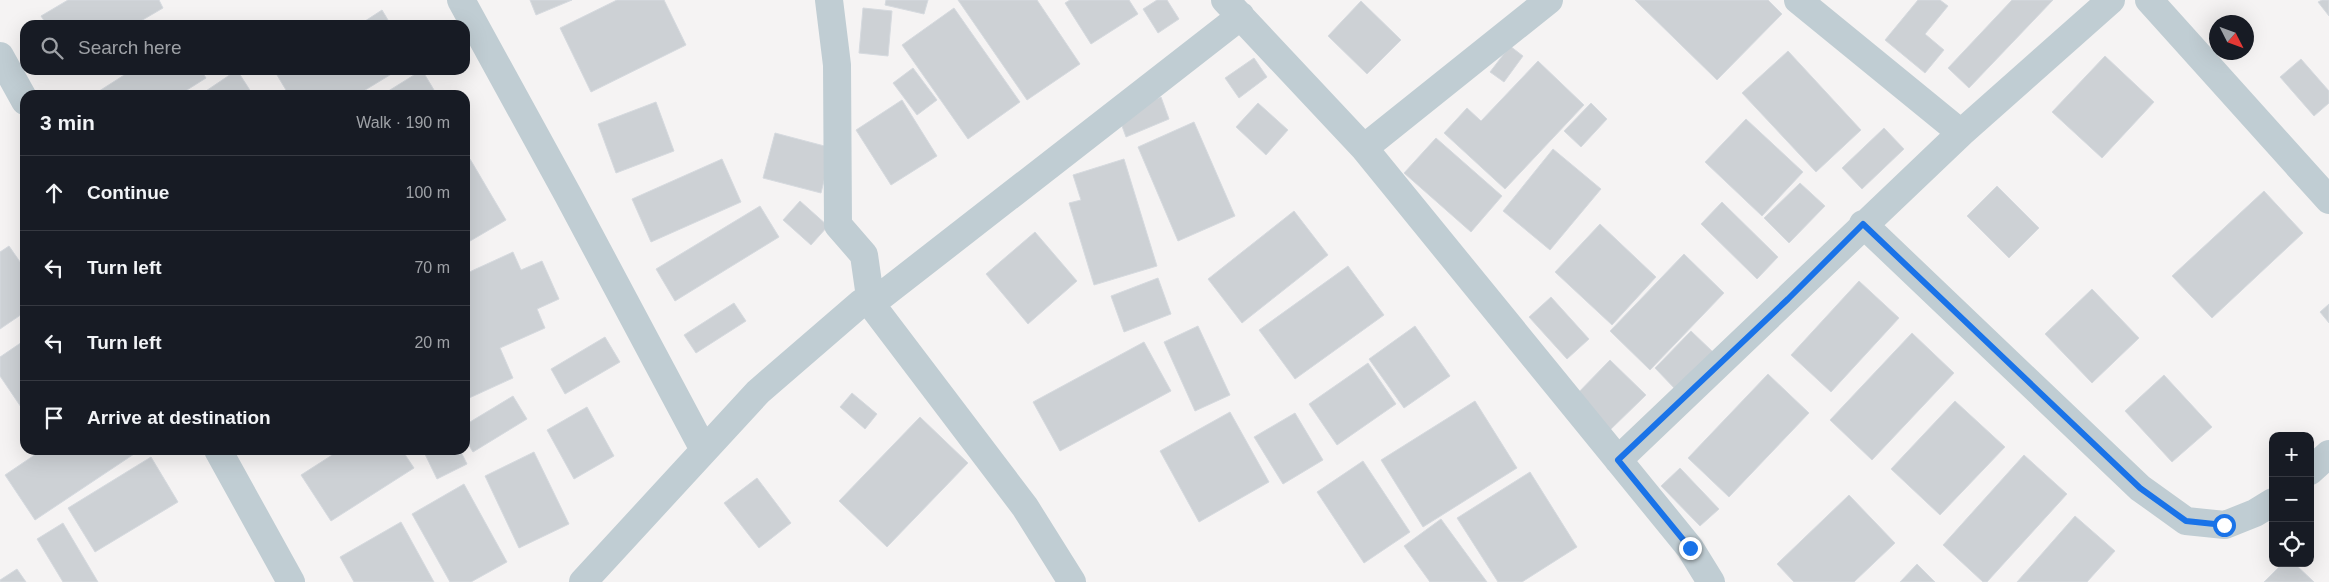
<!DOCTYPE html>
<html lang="en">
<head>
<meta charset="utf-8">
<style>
  body { margin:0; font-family:Arial,sans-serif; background:#20242c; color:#f1f3f6 }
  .controls { position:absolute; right:15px; bottom:15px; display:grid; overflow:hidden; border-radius:10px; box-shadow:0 5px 20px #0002 }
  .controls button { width:45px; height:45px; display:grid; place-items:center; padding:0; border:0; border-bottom:1px solid #363941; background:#171b24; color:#f1f3f6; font:25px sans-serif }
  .compass { position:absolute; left:2209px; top:15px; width:45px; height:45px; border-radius:50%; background:#171b24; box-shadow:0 5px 20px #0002; rotate:132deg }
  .stop { position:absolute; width:15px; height:15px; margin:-11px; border:4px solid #1a73e8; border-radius:50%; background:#fff }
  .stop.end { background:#1a73e8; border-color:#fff; box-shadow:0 1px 5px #0008 }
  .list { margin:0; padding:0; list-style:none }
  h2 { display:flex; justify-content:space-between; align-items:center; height:65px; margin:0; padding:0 20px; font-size:21px }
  h2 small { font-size:16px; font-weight:400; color:#9ea1a6 }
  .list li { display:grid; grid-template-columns:32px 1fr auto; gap:15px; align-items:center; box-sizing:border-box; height:75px; padding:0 20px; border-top:1px solid #363941 }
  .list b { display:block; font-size:19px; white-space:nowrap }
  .list em { font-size:16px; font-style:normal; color:#9ea1a6 }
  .icon { flex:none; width:28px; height:28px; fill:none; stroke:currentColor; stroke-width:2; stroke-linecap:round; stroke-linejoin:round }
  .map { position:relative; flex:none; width:2329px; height:582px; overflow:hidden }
  .search { position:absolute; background:#171b24; box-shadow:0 5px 20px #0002; left:20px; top:20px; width:450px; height:55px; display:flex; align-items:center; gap:12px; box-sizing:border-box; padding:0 18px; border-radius:15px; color:#9ea1a6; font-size:19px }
  .panel { position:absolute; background:#171b24; box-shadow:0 5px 20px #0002; left:20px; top:90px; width:450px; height:365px; border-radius:15px }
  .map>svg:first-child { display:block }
</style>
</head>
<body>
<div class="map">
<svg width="2329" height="582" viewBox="0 0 2329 582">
  <rect width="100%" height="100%" fill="#f5f3f3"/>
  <!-- building -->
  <path fill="#cdd1d5" stroke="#d6dadf" d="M68,0H159L163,8L134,25H47L41,16Z
    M530,0H572L536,15Z
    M617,0H664L686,45L591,92L560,28Z
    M886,0H928L924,14L885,5Z
    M958,0H1037L1080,64L1027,100Z
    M1070,0H1129L1138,14L1091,44L1065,3Z
    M1157,0H1167L1179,19L1158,33L1143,9Z
    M1635,0H1768L1782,14L1717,80Z
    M1918,0H1940L1948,6L1925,34L1944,50L1925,73L1885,40Z
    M2012,0H2053L1969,88L1948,68Z
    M2322,0H2329V16L2318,2Z
    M1361,1L1401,40L1367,74L1328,36Z
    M863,8L892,11L888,56L859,53Z
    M954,8L1020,102L968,139L902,45Z
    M382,10L391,25H359Z
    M1510,46L1523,56L1504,82L1490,72Z
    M1788,51L1861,130L1816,172L1742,93Z
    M2105,56L2154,102L2102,158L2052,112Z
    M1254,58L1267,77L1239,98L1225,78Z
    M2301,59L2329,91V103L2314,116L2280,77Z
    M1538,61L1584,105L1505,189L1444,133L1467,108L1481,121Z
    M913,68L937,100L917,115L893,83Z
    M132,70H201L206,78L179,95H93Z
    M237,70L253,95H200Z
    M285,70H398L357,95H289L277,75Z
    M422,70L437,95H382Z
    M1161,97L1169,119L1126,137L1118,115Z
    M902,100L937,156L891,185L856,130Z
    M656,102L674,151L616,173L598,124Z
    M1258,103L1288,130L1266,155L1236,127Z
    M1591,103L1607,119L1581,147L1564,131Z
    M1746,119L1803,172L1762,216L1705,162Z
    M1194,122L1235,216L1178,241L1138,147Z
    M1884,128L1904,149L1862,189L1842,168Z
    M775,133L832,148L821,193L763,178Z
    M1436,138L1502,196L1471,232L1404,173Z
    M1553,149L1601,189L1550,250L1503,211Z
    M470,159L506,220L465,244V162Z
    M722,159L741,202L651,242L632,199Z
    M1124,159L1157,266L1094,285L1069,203L1081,200L1073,175Z
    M1800,183L1825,206L1789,243L1764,218Z
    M1997,186L2039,228L2009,258L1967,216Z
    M2264,191L2303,233L2212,318L2172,276Z
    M800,201L828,226L811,245L783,220Z
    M1722,202L1778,257L1757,279L1701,224Z
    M760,206L779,237L675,301L656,269Z
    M1294,211L1328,255L1242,323L1208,279Z
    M1600,224L1656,277L1612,325L1555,272Z
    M1035,232L1077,281L1028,324L986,274Z
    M9,246L25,269V312L0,329V252Z
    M513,252L521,270L542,261L559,299L537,309L545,328L500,348L513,378L467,399L465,393V274Z
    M1684,254L1724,293L1650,370L1610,331Z
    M1348,266L1384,315L1295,379L1259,330Z
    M1158,278L1171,314L1124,332L1111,296Z
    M1859,281L1899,318L1831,392L1791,355Z
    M2092,289L2139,338L2092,383L2045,334Z
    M1551,297L1589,339L1567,359L1529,317Z
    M734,303L746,321L696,353L684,335Z
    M2329,304V323L2320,312Z
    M1198,326L1230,395L1195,411L1164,342Z
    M1415,326L1450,376L1404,408L1369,359Z
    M1691,331L1714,353L1677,391L1655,368Z
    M1912,333L1954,373L1872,460L1830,420Z
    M605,337L620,362L565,394L551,369Z
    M25,340V413L0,376V357Z
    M1144,342L1171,391L1060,451L1033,402Z
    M1610,360L1646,395L1609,431L1574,397Z
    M1368,363L1396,404L1337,445L1309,404Z
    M1768,374L1809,413L1729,497L1688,458Z
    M2164,375L2212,427L2172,462L2125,411Z
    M852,393L877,414L865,429L840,407Z
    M513,396L527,419L473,452L465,439V425Z
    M1475,401L1517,468L1423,527L1381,460Z
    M1955,401L2005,447L1940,515L1891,469Z
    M587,407L614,456L574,479L547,430Z
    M1230,412L1269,482L1199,522L1160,451Z
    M1295,413L1323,460L1283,484L1254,437Z
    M920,417L968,463L887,547L839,501Z
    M42,450H140L35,520L5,475Z
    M340,450H402L414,468L331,521L301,475Z
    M423,450H460L467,464L437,479Z
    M534,452L569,524L519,548L485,476Z
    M2024,455L2067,494L1987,582H1983L1943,545Z
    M151,457L178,502L95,552L68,508Z
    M1363,461L1410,532L1364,563L1317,492Z
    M1680,468L1719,509L1700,526L1661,486Z
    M1530,472L1577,547L1522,582H1498L1457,518Z
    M757,478L791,523L759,548L724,503Z
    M464,484L507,562L471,582H450L412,514Z
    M1849,495L1895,543L1854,582H1794L1777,564Z
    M2075,516L2115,551L2087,582H2017Z
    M1441,519L1487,582H1430L1404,546Z
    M401,522L434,582H354L340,557Z
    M63,523L98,582H63L37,539Z
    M2283,563H2294L2314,582H2264Z
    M1917,564L1935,582H1900Z
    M17,569L26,582H0V580Z"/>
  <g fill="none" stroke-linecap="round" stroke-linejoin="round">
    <!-- minor -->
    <path stroke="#c0cdd3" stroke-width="28" d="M461,0L568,195L704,450
      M829,0L837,65L838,225L864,255L871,304L1025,507L1072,582
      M1225,0L1364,148L1690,548L1711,582
      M1798,0L1961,133
      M2149,0L2329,200
      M0,56L25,101
      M1364,148L1549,0
      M1863,224L2140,488L2186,521L2225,525L2255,513L2273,502
      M218,450L291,582
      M1618,460L1961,133L2111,0
      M2310,471L2329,454
      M583,582L758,392L861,303L871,304L1241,16"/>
  </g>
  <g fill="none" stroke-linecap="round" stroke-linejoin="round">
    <!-- route -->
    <path stroke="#1a73e8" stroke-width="6" d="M1690,548L1618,460L1788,299L1863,224L2140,488L2186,521L2224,525"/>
  </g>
</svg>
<div class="controls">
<button>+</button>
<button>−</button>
<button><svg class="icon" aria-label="locate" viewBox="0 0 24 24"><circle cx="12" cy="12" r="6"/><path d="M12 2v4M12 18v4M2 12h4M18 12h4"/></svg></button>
</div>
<svg class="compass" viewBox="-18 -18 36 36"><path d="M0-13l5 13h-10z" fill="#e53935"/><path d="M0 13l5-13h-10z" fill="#9ea1a6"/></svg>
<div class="stop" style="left:2224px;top:525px"></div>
<div class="stop end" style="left:1690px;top:548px"></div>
<div class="search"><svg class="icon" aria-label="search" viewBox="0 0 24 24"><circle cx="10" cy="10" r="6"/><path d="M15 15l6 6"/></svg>Search here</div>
<section class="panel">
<h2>3 min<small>Walk · 190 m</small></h2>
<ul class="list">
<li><svg class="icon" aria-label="ahead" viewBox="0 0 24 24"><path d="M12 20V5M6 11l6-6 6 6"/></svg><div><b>Continue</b></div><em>100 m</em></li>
<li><svg class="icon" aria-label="left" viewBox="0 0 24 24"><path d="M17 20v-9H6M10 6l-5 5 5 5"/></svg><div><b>Turn left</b></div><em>70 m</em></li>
<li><svg class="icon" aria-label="left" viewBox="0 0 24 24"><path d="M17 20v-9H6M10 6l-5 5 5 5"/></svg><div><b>Turn left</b></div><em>20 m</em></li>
<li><svg class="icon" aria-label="arrive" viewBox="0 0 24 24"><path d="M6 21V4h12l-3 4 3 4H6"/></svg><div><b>Arrive at destination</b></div></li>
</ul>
</section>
</div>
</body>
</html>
